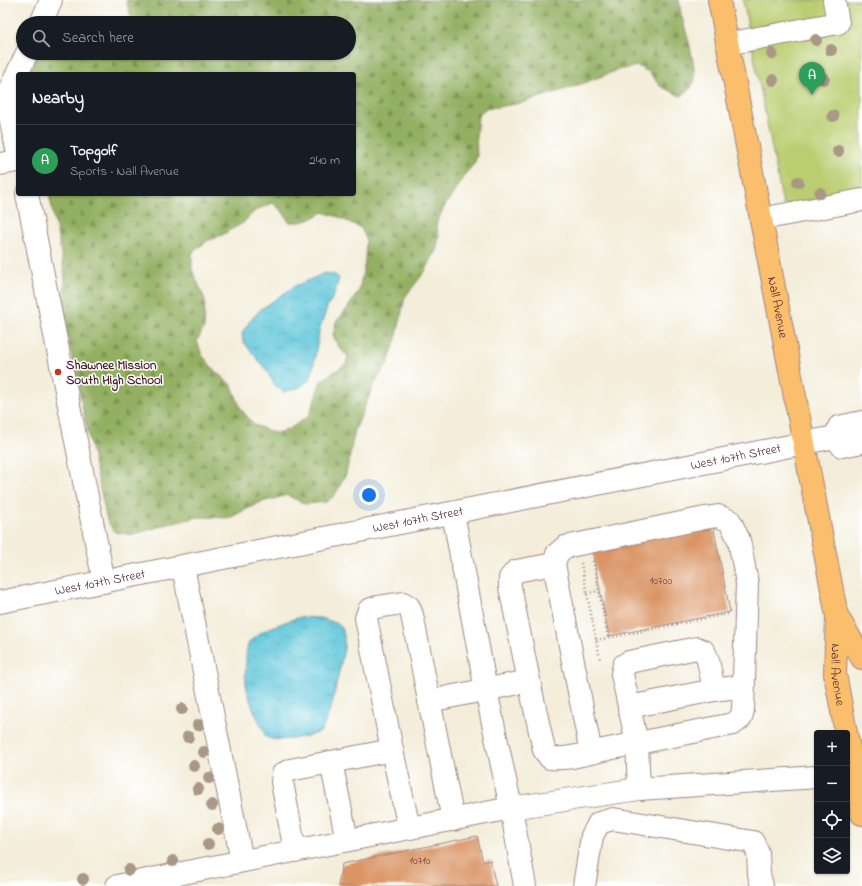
<!DOCTYPE html>
<html lang="en">
<head>
<meta charset="utf-8">
<style>
  body { margin:0; font-family:"Indie Flower",sans-serif; background:#242831; color:#f1f3f6 }
  .controls { position:absolute; right:12px; bottom:12px; display:grid; overflow:hidden; border-radius:4px; box-shadow:0 1px 3px #0004 }
  .controls button { width:36px; height:36px; display:grid; place-items:center; padding:0; border:0; border-bottom:1px solid #363941; background:#171b24; color:#f1f3f6; font:20px sans-serif }
  .you { position:absolute; left:369px; top:495px; width:14px; height:14px; margin:-10px; border:3px solid #fff; border-radius:50%; background:#1a73e8; box-shadow:0 0 0 6px #1a73e833 }
  .badge { display:grid; place-items:center; width:26px; height:26px; border-radius:50%; background:#c8321e; color:#fff; font-size:13px; font-weight:700 }
  .pin { position:absolute; translate:-50% -33px; filter:drop-shadow(0 1px 2px #0008) }
  .pin::after { content:''; position:absolute; top:21px; width:14px; height:12px; background:inherit; clip-path:polygon(0 0,100% 0,50% 100%) }
  .list { margin:0; padding:0; list-style:none }
  h2 { display:flex; justify-content:space-between; align-items:center; height:52px; margin:0; padding:0 16px; font-size:17px }
  h2 small { font-size:13px; font-weight:400; color:#9ea1a6 }
  .list li { display:grid; grid-template-columns:26px 1fr auto; gap:12px; align-items:center; box-sizing:border-box; height:72px; padding:0 16px; border-top:1px solid #363941 }
  .list b { display:block; font-size:15px; white-space:nowrap }
  .list p { margin:0; font-size:13px; white-space:nowrap; color:#9ea1a6 }
  .list em { font-size:13px; font-style:normal; color:#9ea1a6 }
  .icon { flex:none; width:22px; height:22px; fill:none; stroke:currentColor; stroke-width:2; stroke-linecap:round; stroke-linejoin:round }
  .map { position:relative; flex:none; width:862px; height:886px; overflow:hidden }
  .search { position:absolute; background:#171b24; box-shadow:0 1px 3px #0004; left:16px; top:16px; width:340px; height:44px; display:flex; align-items:center; gap:10px; box-sizing:border-box; padding:0 14px; border-radius:22px; color:#9ea1a6; font-size:15px }
  .panel { position:absolute; background:#171b24; box-shadow:0 1px 3px #0004; left:16px; top:72px; width:340px; height:124px; border-radius:4px }
  .map>svg:first-child { display:block }
</style>
</head>
<body>
<div class="map">
<svg width="862" height="886" viewBox="0 0 862 886">
  <defs>
    <pattern id="forest-firs" width="22" height="20" patternUnits="userSpaceOnUse"><rect width="22" height="20" fill="#93b062"/><path d="M5 1l3.5 6h-7zM16 11l3.5 6h-7z" fill="#7a8f51"/></pattern>
    <pattern id="water-ripples" width="26" height="14" patternUnits="userSpaceOnUse"><rect width="26" height="14" fill="#5ec6da"/><path d="M2 4q2-2 4 0t4 0M15 11q2-2 4 0t4 0" fill="none" stroke="#50a0b1"/></pattern>
  </defs>
  <rect width="100%" height="100%" fill="#fff"/>
  <filter id="ink" filterUnits="userSpaceOnUse"><feTurbulence type="fractalNoise" baseFrequency=".025" numOctaves="2"/><feDisplacementMap in="SourceGraphic" scale="8" xChannelSelector="R" yChannelSelector="G"/><feConvolveMatrix kernelMatrix="1 2 1 2 8 2 1 2 1" color-interpolation-filters="sRGB"/></filter>
  <filter id="wash" filterUnits="userSpaceOnUse"><feTurbulence type="fractalNoise" baseFrequency=".012" numOctaves="4" result="noise"/><feDisplacementMap in="SourceGraphic" scale="16" xChannelSelector="R" yChannelSelector="G"/><feGaussianBlur stdDeviation="0.9" result="paint"/><feColorMatrix in="noise" values="0 0 0 0 0 0 0 0 0 0 0 0 0 0 0 0 0 1.4 0 .05"/><feComposite in="paint" operator="in"/></filter>
  <g filter="url(#wash)">
    <rect width="100%" height="100%" fill="#f3edd9"/>
    <!-- green -->
    <path fill="#bacd70" stroke="#82764e" d="M743,0H862V190L783,205Z"/>
    <!-- forest -->
    <path fill="url(#forest-firs)" stroke="#6e6846" fill-rule="evenodd" d="M126,0H679L681,14L690,46L694,67L695,80L690,89L681,96L660,86L649,72L637,66L618,70L576,86L521,103L485,109L478,116L476,136L477,156L474,164L464,175L457,188L444,207L436,224L439,237L436,251L426,270L405,297L397,335L389,361L374,384L355,430L346,474L335,495L326,502L305,504L287,495L274,499L261,502L229,518L199,517L168,524L132,535L115,532L107,521L63,317L65,277L59,242L49,194H354V74H28L38,53H349V23H132L131,17ZM273,203L283,212L289,222C304,223 311,220 323,212L339,217L361,228L366,239L365,262L359,291L346,310L336,322L333,335L340,349L348,356L346,364L321,381L309,416L288,430L275,433L254,425L241,409L232,386L215,371L202,355L197,341L204,328L205,300L192,269V253L207,241L222,235L243,223L256,210Z"/>
    <!-- water -->
    <path fill="url(#water-ripples)" stroke="#547282" d="M325,273L334,274L339,278L334,296L327,307L319,332L313,369L310,380L298,388L284,392L275,386L267,371L243,341L242,333L250,321L261,309L295,286Z
      M301,617L320,618L339,624L344,635V649L332,704L324,725L320,732C305,737 278,744 264,736L265,733C258,720 250,703 247,689C245,680 245,671 246,661C246,656 246,648 249,643C258,630 287,621 301,617Z"/>
    <g id="blocks">
      <!-- building -->
      <path fill="#da9465" d="M713,525L730,612L609,636L592,549Z
        M477,836L483,862L490,860L496,886H338L342,864Z"/>
    </g>
  </g>
  <g filter="url(#ink)">
    <use href="#blocks" fill-opacity="0" stroke="#9e8682" stroke-width="1"/>
    <g fill="none" stroke-linecap="round" stroke-linejoin="round">
      <defs>
        <g id="minor">
          <path d="M41,23L51,0"/>
          <path d="M727,44L838,23L834,0"/>
          <path d="M18,153L8,108L10,89L27,53"/>
          <path d="M0,164L18,161"/>
          <path d="M27,194L104,582"/>
          <path d="M761,219L862,200"/>
          <path d="M835,437L839,427L862,422"/>
          <path d="M835,437L842,446L862,442"/>
          <path d="M453,513L486,690L511,808L525,886"/>
          <path d="M183,567L242,861"/>
          <path id="s1" d="M0,602L835,437"/>
          <path d="M529,681L510,587V578L516,571L554,564"/>
          <path d="M429,701L529,681L544,750L550,758C569,760 593,752 613,748C653,740 693,732 733,724L741,718L743,710L747,583L739,540L730,521L718,516L705,518L565,547L557,554L554,564L591,753"/>
          <path d="M629,707L714,690"/>
          <path d="M392,750L366,618L369,610L377,607L403,603L409,607L412,615L453,820"/>
          <path d="M331,762L347,840"/>
          <path d="M639,789L637,743L622,674L624,665L629,662L697,648L704,651L708,660L714,690L744,686"/>
          <path d="M295,851L282,782L283,774L290,770L392,750L409,828"/>
          <path d="M117,886L511,808L639,789L817,777"/>
          <path d="M584,886L592,836L599,823L613,819L753,842L758,853L759,874L762,886"/>
        </g>
        <g id="major">
          <path id="s2" d="M719,0L837,616L835,674L846,733"/>
          <path d="M837,616L862,658"/>
          <path d="M847,737L862,814"/>
        </g>
      </defs>
      <!-- minor casing -->
      <use href="#minor" stroke="#9e8682" stroke-width="24"/>
      <!-- major casing -->
      <use href="#major" stroke="#9e8682" stroke-width="24"/>
      <!-- path -->
      <path stroke="#9e8682" stroke-width="2.5" stroke-dasharray="1 3" stroke-linecap="butt" d="M593,561L608,638L728,614
        M581,563L600,659
        M587,593L599,591
        M596,640L608,638"/>
      <!-- minor -->
      <use href="#minor" stroke="#fff" stroke-width="22"/>
      <!-- major -->
      <use href="#major" stroke="#fabe6d" stroke-width="22"/>
    </g>
    <!-- trees -->
    <g fill="#a99885">
      <circle cx="816" cy="40" r="6"/>
      <circle cx="831" cy="50" r="6"/>
      <circle cx="772" cy="54" r="6"/>
      <circle cx="824" cy="79" r="6"/>
      <circle cx="773" cy="80" r="6"/>
      <circle cx="833" cy="116" r="6"/>
      <circle cx="838" cy="151" r="6"/>
      <circle cx="798" cy="182" r="6"/>
      <circle cx="820" cy="193" r="6"/>
      <circle cx="182" cy="709" r="6"/>
      <circle cx="198" cy="725" r="6"/>
      <circle cx="188" cy="737" r="6"/>
      <circle cx="204" cy="752" r="6"/>
      <circle cx="194" cy="766" r="6"/>
      <circle cx="209" cy="778" r="6"/>
      <circle cx="198" cy="789" r="6"/>
      <circle cx="212" cy="805" r="6"/>
      <circle cx="218" cy="829" r="6"/>
      <circle cx="208" cy="844" r="6"/>
      <circle cx="173" cy="861" r="6"/>
      <circle cx="129" cy="870" r="6"/>
      <circle cx="83" cy="879" r="6"/>
    </g>
  </g>
  <!-- markers -->
  <circle fill="#c8321e" stroke="#fff" stroke-width="1.5" cx="58" cy="372" r="4"/>
  <g text-anchor="middle" dominant-baseline="central" stroke-width="3" stroke-linejoin="round" paint-order="stroke">
    <!-- number labels -->
    <g font-size="11" fill="#6e3c3a">
      <text x="661" y="581">10700</text>
      <text x="420" y="861">10710</text>
    </g>
    <!-- street labels -->
    <g font-size="13" fill="#4a1f2b" stroke="#fff">
      <text stroke="none"><textPath href="#s2" startOffset="313">Nall Avenue</textPath></text>
      <text stroke="none"><textPath href="#s1" startOffset="750">West 107th Street</textPath></text>
      <text stroke="none"><textPath href="#s1" startOffset="426">West 107th Street</textPath></text>
      <text stroke="none"><textPath href="#s1" startOffset="102">West 107th Street</textPath></text>
      <text stroke="none"><textPath href="#s2" startOffset="686">Nall Avenue</textPath></text>
    </g>
    <!-- poi labels -->
    <g font-size="13" font-weight="bold" fill="#4a1f2b" stroke="#fff" text-anchor="start">
      <text x="66" y="365">Shawnee Mission<tspan x="66" dy="15">South High School</tspan></text>
    </g>
  </g>
</svg>
<div class="controls">
<button>+</button>
<button>−</button>
<button><svg class="icon" aria-label="locate" viewBox="0 0 24 24"><circle cx="12" cy="12" r="6"/><path d="M12 2v4M12 18v4M2 12h4M18 12h4"/></svg></button>
<button><svg class="icon" aria-label="layers" viewBox="0 0 24 24"><path d="M12 4l9 5-9 5-9-5zM3 14l9 5 9-5"/></svg></button>
</div>
<div class="you"></div>
<div class="pin badge" style="left:812px;top:95px;background:#2e9e5b">A</div>
<div class="search"><svg class="icon" aria-label="search" viewBox="0 0 24 24"><circle cx="10" cy="10" r="6"/><path d="M15 15l6 6"/></svg>Search here</div>
<section class="panel">
<h2>Nearby<small></small></h2>
<ul class="list">
<li><span class="badge" style="background:#2e9e5b">A</span><div><b>Topgolf</b><p>Sports · Nall Avenue</p></div><em>240 m</em></li>
</ul>
</section>
</div>
</body>
</html>
